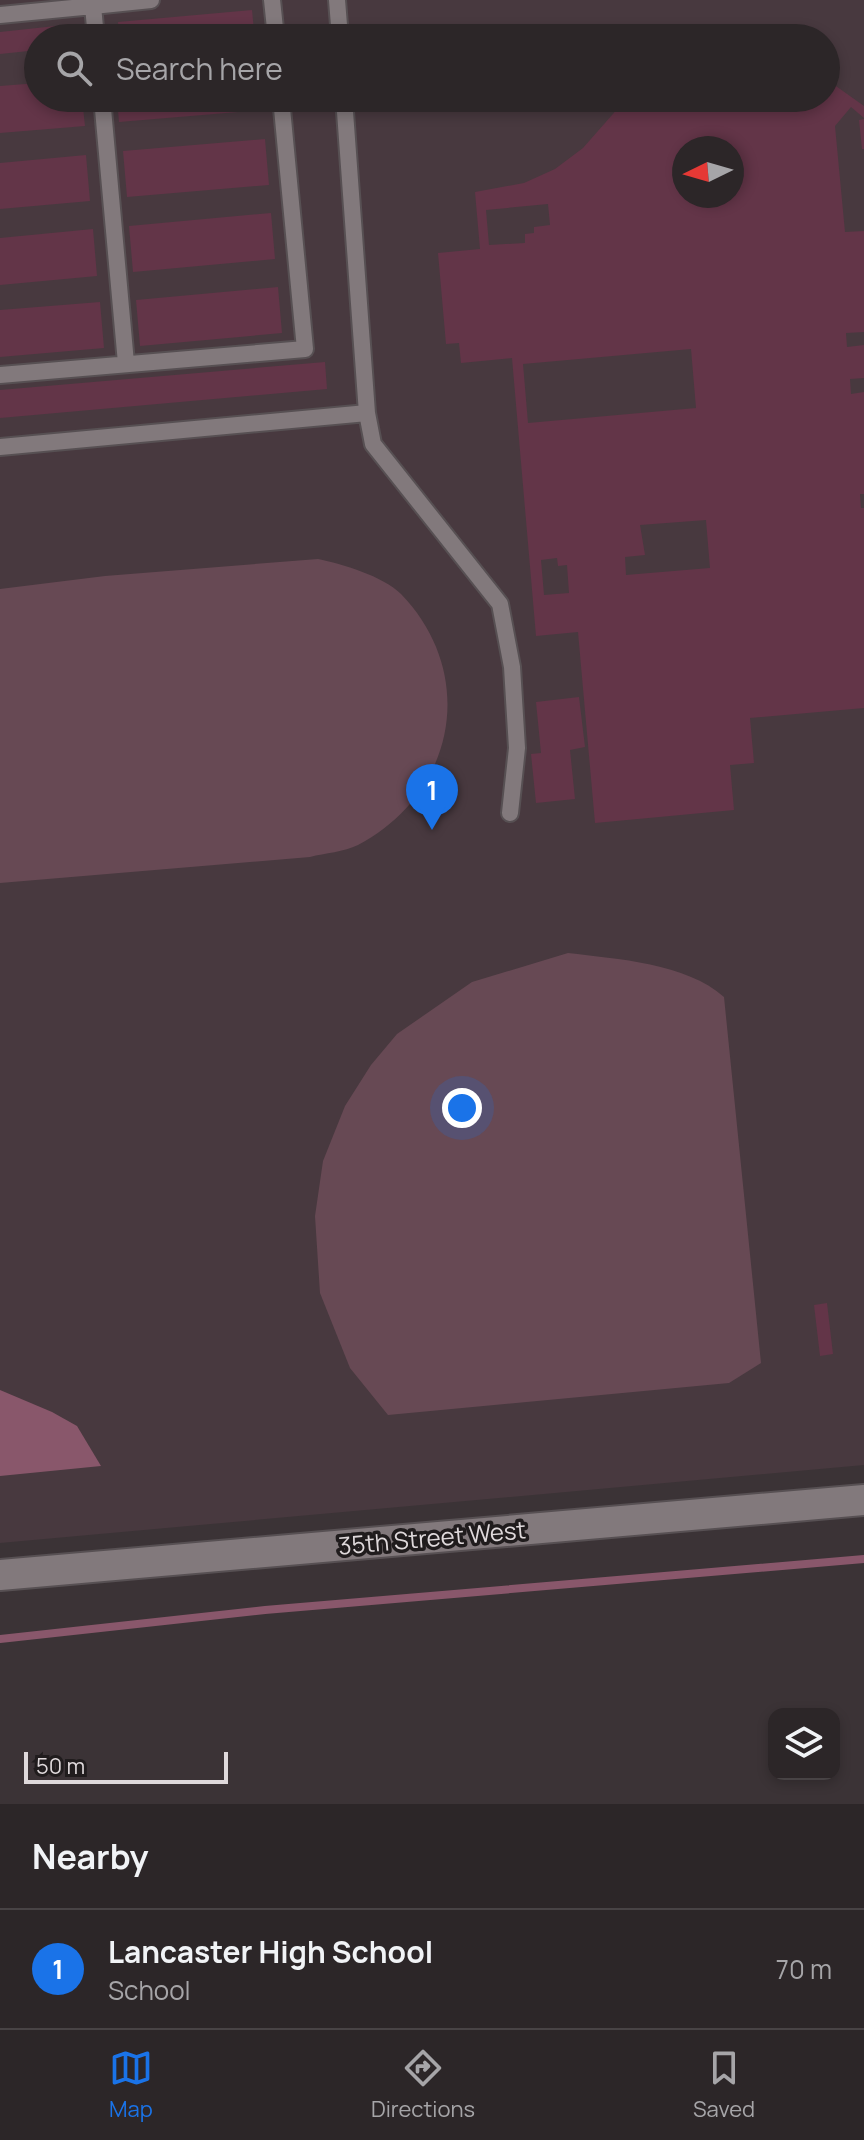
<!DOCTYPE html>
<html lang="en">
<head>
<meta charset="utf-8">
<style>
  body { margin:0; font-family:Manrope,sans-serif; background:#383234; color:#f1f3f6 }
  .controls { position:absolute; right:24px; bottom:24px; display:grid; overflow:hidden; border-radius:16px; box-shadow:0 4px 12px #0003 }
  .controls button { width:72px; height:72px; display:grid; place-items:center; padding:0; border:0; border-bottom:2px solid #484345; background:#2c2628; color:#f1f3f6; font:40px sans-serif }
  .compass { position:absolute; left:672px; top:136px; width:72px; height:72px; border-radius:50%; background:#2c2628; box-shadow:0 4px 12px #0003; rotate:265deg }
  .scale { position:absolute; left:24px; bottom:20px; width:204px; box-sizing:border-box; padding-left:8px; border:4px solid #dfd9db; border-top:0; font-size:22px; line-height:28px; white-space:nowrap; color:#dfd9db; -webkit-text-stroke:6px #201c1d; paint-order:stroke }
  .you { position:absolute; left:462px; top:1108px; width:28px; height:28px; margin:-20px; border:6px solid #fff; border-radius:50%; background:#1a73e8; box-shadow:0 0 0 12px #1a73e833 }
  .badge { display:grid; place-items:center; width:52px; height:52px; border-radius:50%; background:#1a73e8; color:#fff; font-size:26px; font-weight:700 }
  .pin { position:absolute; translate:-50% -66px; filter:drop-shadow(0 2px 4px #0008) }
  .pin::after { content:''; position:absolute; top:42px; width:28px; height:24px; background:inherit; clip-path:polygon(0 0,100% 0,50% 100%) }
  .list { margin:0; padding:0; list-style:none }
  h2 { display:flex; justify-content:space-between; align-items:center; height:104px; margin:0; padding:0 32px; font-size:34px }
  h2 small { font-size:26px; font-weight:400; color:#a6a5a8 }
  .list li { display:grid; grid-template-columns:52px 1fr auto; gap:24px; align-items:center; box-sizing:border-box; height:120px; padding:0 32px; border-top:2px solid #484345 }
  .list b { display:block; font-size:30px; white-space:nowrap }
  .list p { margin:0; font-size:26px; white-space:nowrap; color:#a6a5a8 }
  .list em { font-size:26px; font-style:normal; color:#a6a5a8 }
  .icon { flex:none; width:44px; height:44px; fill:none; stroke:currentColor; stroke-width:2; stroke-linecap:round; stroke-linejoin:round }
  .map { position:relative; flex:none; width:864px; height:1804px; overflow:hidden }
  .search { position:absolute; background:#2c2628; box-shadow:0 4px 12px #0003; left:24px; right:24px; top:24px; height:88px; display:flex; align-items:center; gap:20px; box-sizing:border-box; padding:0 28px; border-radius:44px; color:#a6a5a8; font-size:30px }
  .sheet { height:224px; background:#2c2628 }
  nav { display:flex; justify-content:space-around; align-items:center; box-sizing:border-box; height:112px; border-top:2px solid #484345; background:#2c2628; font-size:22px; color:#a6a5a8 }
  nav a { display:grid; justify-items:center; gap:4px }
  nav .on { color:#1a73e8 }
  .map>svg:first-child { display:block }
</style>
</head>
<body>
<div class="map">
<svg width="864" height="1804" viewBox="0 0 864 1804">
  <rect width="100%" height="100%" fill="#3b3336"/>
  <!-- built -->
  <path fill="#48393f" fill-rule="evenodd" d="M0,0H864V1465L0,1543ZM38,38H826V98H38ZM684,148H732V196H684Z"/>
  <!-- green -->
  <path fill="#674954" d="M318,559C342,564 383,576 401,594C479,675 455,794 358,845C344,852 325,853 310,857L0,883V589L105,576Z
    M568,953C617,959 686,963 724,997L761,1363L729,1383L388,1415L350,1368L320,1293L315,1216L323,1161L345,1106L371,1065L397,1034L472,982Z"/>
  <!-- water -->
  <path fill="#89576b" d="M0,1390L52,1412L77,1426L101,1466L0,1476Z"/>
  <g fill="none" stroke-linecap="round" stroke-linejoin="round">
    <!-- stream -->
    <path stroke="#89576b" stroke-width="8" d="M0,1639L265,1610L864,1559"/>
  </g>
  <!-- building -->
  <path fill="#633548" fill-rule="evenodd" d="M252,10L254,31L179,38H119L118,22Z
    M65,25L67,38H38V50L0,54V32Z
    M826,79L864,106V118L851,107L835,126L845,232L864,231V332L846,333L847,347L864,345V378L850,379L851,394L864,392V494H860L861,508H864V708L750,718L754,763L730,765L734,810L595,823L578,632L536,636L512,358L461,363L459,343L446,344L438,253L480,249L475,192L524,183L555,169L583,148L627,98L642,111L655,98H826ZM684,148H732V196H684ZM548,204L550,225L534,227V233L525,234V243L489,245L486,210ZM691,349L696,408L528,423L523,364ZM706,520L710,568L626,575L625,557L645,555L640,525ZM557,558L558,566L567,565L569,593L544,595L541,560Z
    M38,83V98H82L85,126L0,133V86Z
    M117,98H260L261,110L119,122Z
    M864,119V149H862L859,120Z
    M265,139L269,185L127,197L123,151Z
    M86,155L90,201L0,209V163Z
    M271,213L275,259L133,272L129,226Z
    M93,229L97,276L0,285V238Z
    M278,287L282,333L140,346L136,300Z
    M100,302L104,348L0,357V310Z
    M325,362L327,389L0,418V390Z
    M579,697L585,747L570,750L575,799L536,803L531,754L541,753L536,702Z
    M827,1303L833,1354L820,1356L814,1305Z"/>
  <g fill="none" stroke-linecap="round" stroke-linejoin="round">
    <defs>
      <path id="service" d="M272,0L276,38
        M337,0L340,38
        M0,15L93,6L92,0
        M96,38L93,6L151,0
        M102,98L126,363
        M0,375L305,349L281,98
        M367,413L373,444L500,604L512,667L517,748L510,813
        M0,447L367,413L344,98"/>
      <path id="minor" d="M0,1575L864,1500"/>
    </defs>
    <!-- service casing -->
    <use href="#service" stroke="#575053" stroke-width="20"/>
    <!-- minor casing -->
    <use href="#minor" stroke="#575053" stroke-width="34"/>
    <!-- service -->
    <use href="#service" stroke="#82797c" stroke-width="16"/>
    <!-- minor -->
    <use href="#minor" stroke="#82797c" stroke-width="30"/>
  </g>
  <g text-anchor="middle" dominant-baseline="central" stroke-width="7" stroke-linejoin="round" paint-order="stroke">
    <!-- street labels -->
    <g font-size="24" fill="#dfd9db" stroke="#201c1d">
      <text transform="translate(432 1537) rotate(-5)">35th Street West</text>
    </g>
  </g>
</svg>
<div class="controls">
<button><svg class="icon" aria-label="layers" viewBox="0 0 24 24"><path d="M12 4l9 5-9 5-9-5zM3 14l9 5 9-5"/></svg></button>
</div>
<svg class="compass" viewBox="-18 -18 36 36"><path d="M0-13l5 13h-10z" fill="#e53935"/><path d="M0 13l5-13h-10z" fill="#a6a5a8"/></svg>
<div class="scale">50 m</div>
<div class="you"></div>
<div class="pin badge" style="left:432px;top:830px">1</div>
<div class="search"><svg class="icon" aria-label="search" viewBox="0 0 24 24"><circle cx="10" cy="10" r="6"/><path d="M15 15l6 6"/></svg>Search here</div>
</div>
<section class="sheet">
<h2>Nearby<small></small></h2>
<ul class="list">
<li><span class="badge">1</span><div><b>Lancaster High School</b><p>School</p></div><em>70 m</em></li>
</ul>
</section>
<nav>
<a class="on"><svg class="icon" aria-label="map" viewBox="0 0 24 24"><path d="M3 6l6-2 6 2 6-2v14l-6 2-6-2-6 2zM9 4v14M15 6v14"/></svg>Map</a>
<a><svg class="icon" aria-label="directions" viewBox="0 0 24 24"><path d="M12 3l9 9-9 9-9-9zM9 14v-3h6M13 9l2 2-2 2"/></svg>Directions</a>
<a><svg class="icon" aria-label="saved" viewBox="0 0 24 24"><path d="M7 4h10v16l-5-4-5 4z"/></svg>Saved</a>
</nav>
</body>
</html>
